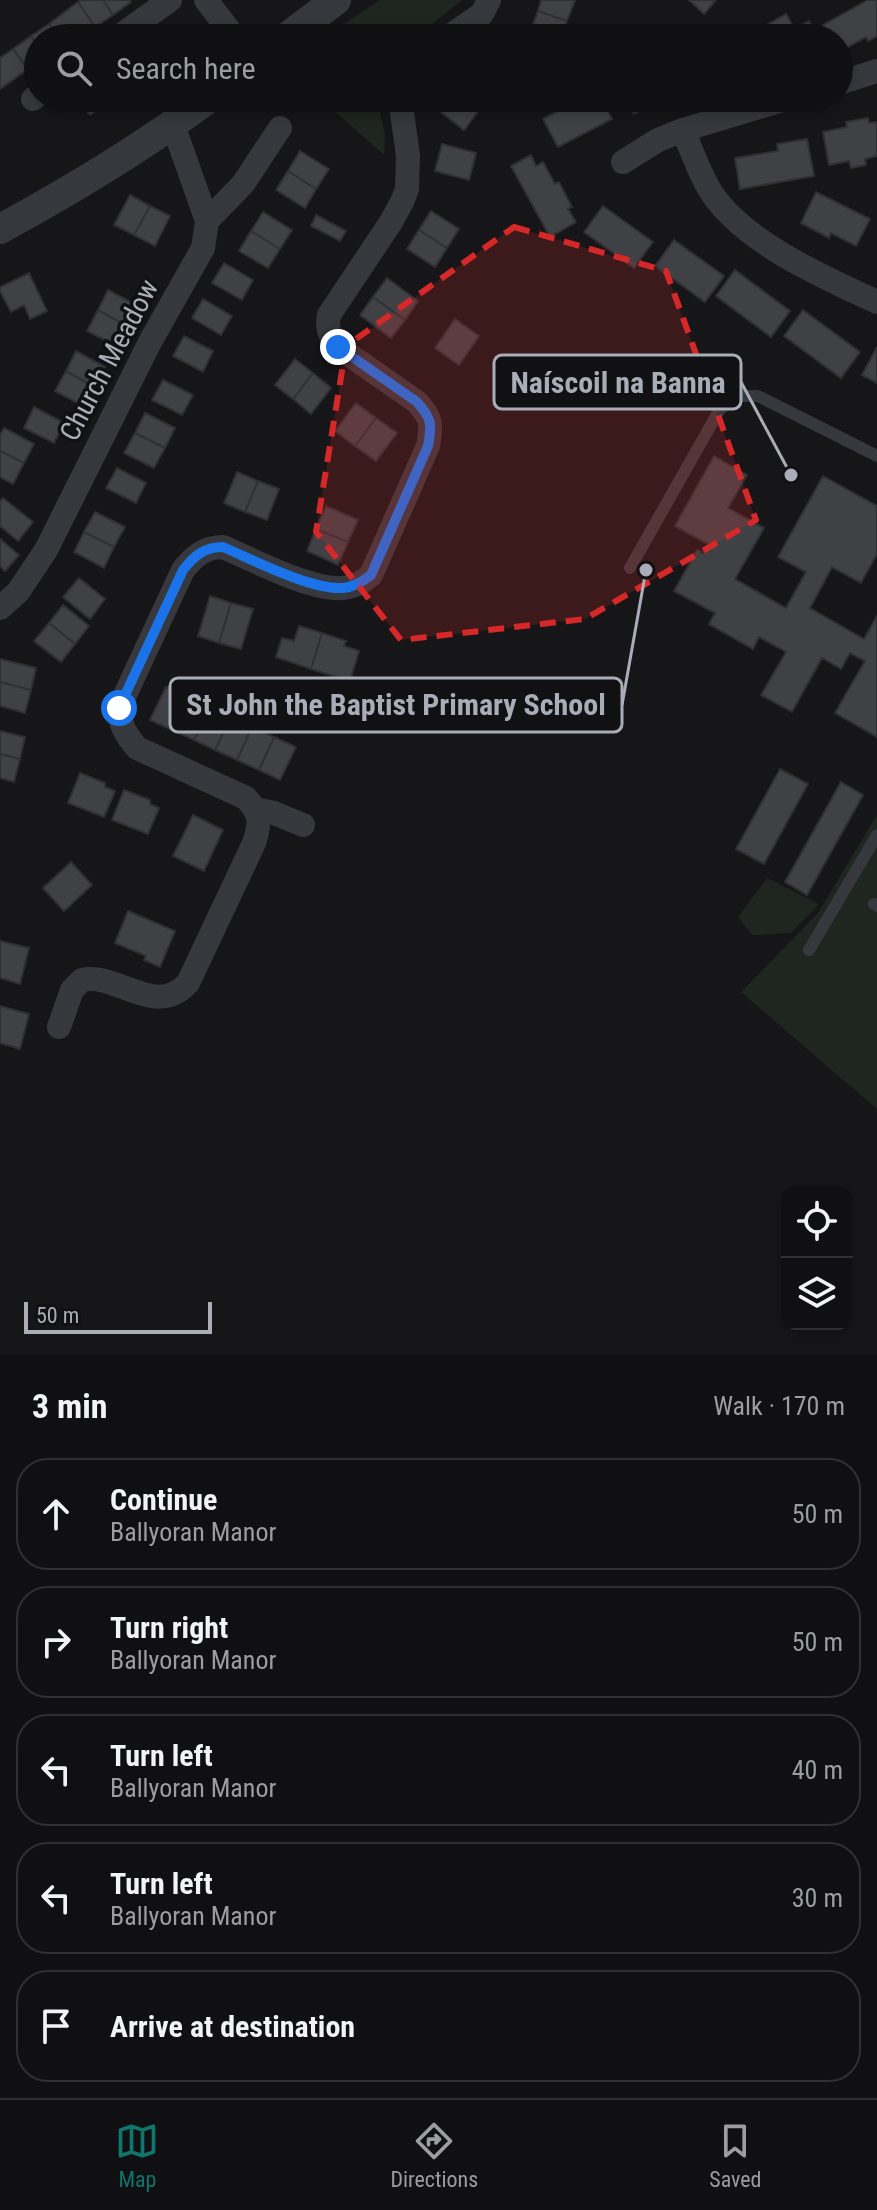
<!DOCTYPE html>
<html lang="en">
<head>
<meta charset="utf-8">
<style>
  body { margin:0; font-family:"Roboto Condensed",sans-serif; background:#19191b; color:#f1f3f6 }
  .controls { position:absolute; right:24px; bottom:24px; display:grid; overflow:hidden; border-radius:16px; box-shadow:0 4px 12px #0003 }
  .controls button { width:72px; height:72px; display:grid; place-items:center; padding:0; border:0; border-bottom:2px solid #303032; background:#101012; color:#f1f3f6; font:40px sans-serif }
  .scale { position:absolute; left:24px; bottom:20px; width:188px; box-sizing:border-box; padding-left:8px; border:4px solid #a8adb8; border-top:0; font-size:22px; line-height:28px; white-space:nowrap; color:#a8adb8; -webkit-text-stroke:6px #111113; paint-order:stroke }
  .stop { position:absolute; width:24px; height:24px; margin:-18px; border:6px solid #1a73e8; border-radius:50%; background:#fff }
  .stop.end { background:#1a73e8; border-color:#fff; box-shadow:0 2px 8px #0008 }
  .list { margin:0; padding:0; list-style:none }
  h2 { display:flex; justify-content:space-between; align-items:center; height:104px; margin:0; padding:0 32px; font-size:34px }
  h2 small { font-size:26px; font-weight:400; color:#9c9d9f }
  .list li { display:grid; grid-template-columns:52px 1fr auto; gap:24px; align-items:center; box-sizing:border-box; height:112px; margin:0 16px 16px; padding:0 16px; border:2px solid #303032; border-radius:32px }
  .list b { display:block; font-size:30px; white-space:nowrap }
  .list p { margin:0; font-size:26px; white-space:nowrap; color:#9c9d9f }
  .list em { font-size:26px; font-style:normal; color:#9c9d9f }
  .icon { flex:none; width:44px; height:44px; fill:none; stroke:currentColor; stroke-width:2; stroke-linecap:round; stroke-linejoin:round }
  .map { position:relative; flex:none; width:877px; height:1354px; overflow:hidden }
  .search { position:absolute; background:#101012; box-shadow:0 4px 12px #0003; left:24px; right:24px; top:24px; height:88px; display:flex; align-items:center; gap:20px; box-sizing:border-box; padding:0 28px; border-radius:44px; color:#9c9d9f; font-size:30px }
  .sheet { height:744px; background:#101012 }
  nav { display:flex; justify-content:space-around; align-items:center; box-sizing:border-box; height:112px; border-top:2px solid #303032; background:#101012; font-size:22px; color:#9c9d9f }
  nav a { display:grid; justify-items:center; gap:4px }
  nav .on { color:#0f766e }
  .map>svg:first-child { display:block }
</style>
</head>
<body>
<div class="map">
<svg width="877" height="1354" viewBox="0 0 877 1354">
  <rect width="100%" height="100%" fill="#161618"/>
  <!-- green -->
  <path fill="#1e261f" d="M380,0H462L415,38H323Z
    M320,98H377L385,135L384,155Z
    M877,815V1109L741,992L818,913Z
    M767,878L819,904L791,933L752,935L738,917Z"/>
  <!-- building -->
  <path fill="#404145" stroke="#303034" stroke-width="2" d="M81,0H103L113,15L95,27L78,2Z
    M103,0H129L131,2L113,15Z
    M541,0H575L567,21L538,11Z
    M689,0H716L704,14Z
    M868,0H877V36L868,41L866,37L839,52V38H831L823,25Z
    M78,2L95,27L80,38H76L74,35L70,38H59L49,24Z
    M538,11L567,21L561,38H528Z
    M786,14L795,29L809,21L818,38H765L759,29Z
    M49,24L59,38H38V46L31,36Z
    M31,36L38,46V68L31,73L13,49Z
    M13,49L28,69L0,89V58Z
    M77,98H114L90,115Z
    M445,98H465L480,109L464,130L437,109Z
    M582,98H601L612,119L558,147L543,119Z
    M625,98H663L634,114Z
    M868,118L869,123L877,122V156L865,159L866,165L851,168L849,161L829,165L823,132L847,127L846,122Z
    M807,139L814,176L740,189L735,158L778,151L777,144Z
    M442,144L476,153L469,180L435,171Z
    M300,151L329,169L316,189L288,171Z
    M531,155L536,166L543,162L555,184L559,182L572,207L568,209L576,222L550,237L511,166Z
    M288,171L316,189L305,208L276,190Z
    M816,192L870,219L856,246L831,233L829,238L801,223Z
    M130,195L150,206L134,235L114,225Z
    M150,206L170,216L155,246L134,235Z
    M603,206L653,242L634,268L584,232Z
    M431,211L459,229L447,248L419,230Z
    M263,212L292,230L280,249L251,231Z
    M316,215L346,231L340,241L311,226Z
    M419,230L447,248L435,267L407,249Z
    M251,231L280,249L268,268L239,251Z
    M674,240L724,276L705,302L655,266Z
    M224,263L253,280L242,300L212,283Z
    M735,270L790,311L771,337L716,296Z
    M29,273L47,311L30,319L24,305L11,312L0,291V287Z
    M387,278L418,301L405,320L373,297Z
    M108,290L138,306L127,326L98,310Z
    M373,297L405,320L391,338L360,315Z
    M203,299L232,316L221,335L192,318Z
    M98,310L127,326L117,346L87,331Z
    M803,310L860,352L841,378L784,336Z
    M455,319L479,336L459,365L435,348Z
    M184,336L213,351L203,372L173,356Z
    M877,347V383L862,375Z
    M76,351L105,367L95,387L66,371Z
    M295,359L313,373L293,399L275,385Z
    M66,371L95,387L85,407L55,391Z
    M313,373L331,388L311,414L293,399Z
    M163,380L193,395L182,415L152,400Z
    M356,403L376,418L355,446L335,431Z
    M34,407L64,423L54,443L24,428Z
    M145,413L175,428L165,448L135,433Z
    M376,418L397,433L376,461L355,446Z
    M4,428L34,444L24,463L0,451V435Z
    M135,433L165,448L154,468L124,453Z
    M0,451L24,463L13,484L0,477Z
    M714,456L747,475L728,508L764,528L735,579L786,608L806,572L778,557L823,476L877,506V554L861,583L832,567L810,608L864,639L877,616V737L835,713L865,661L850,653L841,669L822,658L792,712L761,695L786,652L759,637L753,649L709,624L715,613L674,591L697,550L703,553L708,544L675,526Z
    M117,468L146,483L136,503L106,488Z
    M237,472L258,481L245,512L224,503Z
    M258,481L279,489L267,520L245,512Z
    M3,498L33,522L18,541L0,526V501Z
    M326,506L358,520L348,542L316,529Z
    M95,512L125,527L114,547L84,532Z
    M316,529L348,542L338,565L307,551Z
    M84,532L114,547L104,568L74,552Z
    M0,539L19,555L5,571L0,566Z
    M79,578L105,599L90,619L63,597Z
    M210,596L231,603L219,643L198,636Z
    M231,603L253,609L241,649L219,643Z
    M63,605L89,626L75,644L49,623Z
    M49,623L75,644L61,662L34,641Z
    M299,626L322,633L311,669L276,657L282,638L294,641Z
    M322,633L346,641L344,646L359,651L350,681L311,669Z
    M0,659L36,668L31,690L0,682Z
    M0,682L31,690L25,713L0,706Z
    M166,687L188,697L172,730L150,720Z
    M188,697L209,707L194,740L172,730Z
    M209,707L231,717L215,750L194,740Z
    M231,717L252,727L237,760L215,750Z
    M252,727L274,737L259,770L237,760Z
    M0,731L25,737L20,759L0,754Z
    M274,737L296,747L280,780L259,770Z
    M0,754L20,759L14,782L0,778Z
    M780,769L808,784L764,864L736,849Z
    M80,773L105,783V787L115,791L104,817L68,803Z
    M841,782L863,795L807,895L785,882Z
    M124,790L150,800V804L159,808L148,834L112,820Z
    M193,815L223,830L204,871L173,856Z
    M71,862L92,885L64,911L43,888Z
    M128,911L175,931L160,967L144,960L146,956L115,943Z
    M0,941L29,948L20,984L0,978Z
    M0,1006L29,1014L20,1049L0,1043Z"/>
  <g fill="none" stroke-linecap="round" stroke-linejoin="round">
    <!-- service -->
    <path stroke="#37383d" stroke-width="12" d="M630,568L720,409L738,396H758L877,456
      M874,904L877,906
      M809,950L877,835"/>
    <!-- minor -->
    <path stroke="#37383d" stroke-width="24" d="M206,0L235,38
      M117,38L170,0
      M447,38L482,14L489,0
      M839,83L877,71
      M33,99L38,95
      M683,130C691,149 698,169 708,187C738,240 823,277 877,302
      M623,162L658,140L683,130L789,98
      M207,221L243,184L280,128
      M0,608L18,592L46,550L150,342L203,248L207,221L173,125
      M255,809L274,813L303,825
      M59,1027L72,990L82,980C118,972 155,1019 188,983L254,843C261,821 261,815 246,798L137,748C126,735 120,726 119,708L183,570C194,556 205,547 223,547C253,560 312,591 343,588C354,587 363,582 371,575L428,446C432,424 432,419 417,402L338,347C330,336 326,328 329,315L391,222L402,202L407,189L408,156L400,98"/>
    <!-- tertiary -->
    <path stroke="#37383d" stroke-width="30" d="M286,38L336,0
      M0,229C72,190 143,147 209,98"/>
  </g>
  <g fill="none" stroke-linecap="round" stroke-linejoin="round">
    <!-- route -->
    <path stroke="#1a73e8" stroke-width="10" d="M119,708L183,570C194,556 204,547 223,547C253,560 311,590 343,588C354,587 362,582 371,575L428,446C432,424 432,419 417,402L338,347"/>
  </g>
  <!-- marked area -->
  <path fill="#d62828" fill-opacity="0.2" stroke="#d62828" stroke-width="6" stroke-dasharray="16 10" stroke-linejoin="round" d="M514,227L666,271L756,520L585,619L401,640L316,532L346,346Z"/>
  <g text-anchor="middle" dominant-baseline="central" stroke-width="7" stroke-linejoin="round" paint-order="stroke">
    <!-- street labels -->
    <g font-size="28" fill="#a8adb8" stroke="#111113">
      <text transform="translate(109 360) rotate(-62)">Church Meadow</text>
    </g>
  </g>
  <!-- callouts -->
  <path fill="none" stroke="#a8adb8" stroke-width="3" d="M791 475L741 382M646 570L622 705"/>
  <g fill="#a8adb8" stroke="#111113" stroke-width="3">
    <circle cx="791" cy="475" r="8"/>
    <circle cx="646" cy="570" r="8"/>
  </g>
  <g fill="#111113" stroke="#a8adb8" stroke-width="3">
    <rect x="494" y="355" width="247" height="54" rx="8"/>
    <rect x="170" y="678" width="452" height="54" rx="8"/>
  </g>
  <g font-size="30" text-anchor="middle" font-weight="bold" fill="#a8adb8">
    <text x="618" y="393">Naíscoil na Banna</text>
    <text x="396" y="715">St John the Baptist Primary School</text>
  </g>
</svg>
<div class="controls">
<button><svg class="icon" aria-label="locate" viewBox="0 0 24 24"><circle cx="12" cy="12" r="6"/><path d="M12 2v4M12 18v4M2 12h4M18 12h4"/></svg></button>
<button><svg class="icon" aria-label="layers" viewBox="0 0 24 24"><path d="M12 4l9 5-9 5-9-5zM3 14l9 5 9-5"/></svg></button>
</div>
<div class="scale">50 m</div>
<div class="stop" style="left:119px;top:708px"></div>
<div class="stop end" style="left:338px;top:347px"></div>
<div class="search"><svg class="icon" aria-label="search" viewBox="0 0 24 24"><circle cx="10" cy="10" r="6"/><path d="M15 15l6 6"/></svg>Search here</div>
</div>
<section class="sheet">
<h2>3 min<small>Walk · 170 m</small></h2>
<ul class="list">
<li><svg class="icon" aria-label="ahead" viewBox="0 0 24 24"><path d="M12 20V5M6 11l6-6 6 6"/></svg><div><b>Continue</b><p>Ballyoran Manor</p></div><em>50 m</em></li>
<li><svg class="icon" aria-label="right" viewBox="0 0 24 24"><path d="M7 20v-9h11M14 6l5 5-5 5"/></svg><div><b>Turn right</b><p>Ballyoran Manor</p></div><em>50 m</em></li>
<li><svg class="icon" aria-label="left" viewBox="0 0 24 24"><path d="M17 20v-9H6M10 6l-5 5 5 5"/></svg><div><b>Turn left</b><p>Ballyoran Manor</p></div><em>40 m</em></li>
<li><svg class="icon" aria-label="left" viewBox="0 0 24 24"><path d="M17 20v-9H6M10 6l-5 5 5 5"/></svg><div><b>Turn left</b><p>Ballyoran Manor</p></div><em>30 m</em></li>
<li><svg class="icon" aria-label="arrive" viewBox="0 0 24 24"><path d="M6 21V4h12l-3 4 3 4H6"/></svg><div><b>Arrive at destination</b></div></li>
</ul>
</section>
<nav>
<a class="on"><svg class="icon" aria-label="map" viewBox="0 0 24 24"><path d="M3 6l6-2 6 2 6-2v14l-6 2-6-2-6 2zM9 4v14M15 6v14"/></svg>Map</a>
<a><svg class="icon" aria-label="directions" viewBox="0 0 24 24"><path d="M12 3l9 9-9 9-9-9zM9 14v-3h6M13 9l2 2-2 2"/></svg>Directions</a>
<a><svg class="icon" aria-label="saved" viewBox="0 0 24 24"><path d="M7 4h10v16l-5-4-5 4z"/></svg>Saved</a>
</nav>
</body>
</html>
